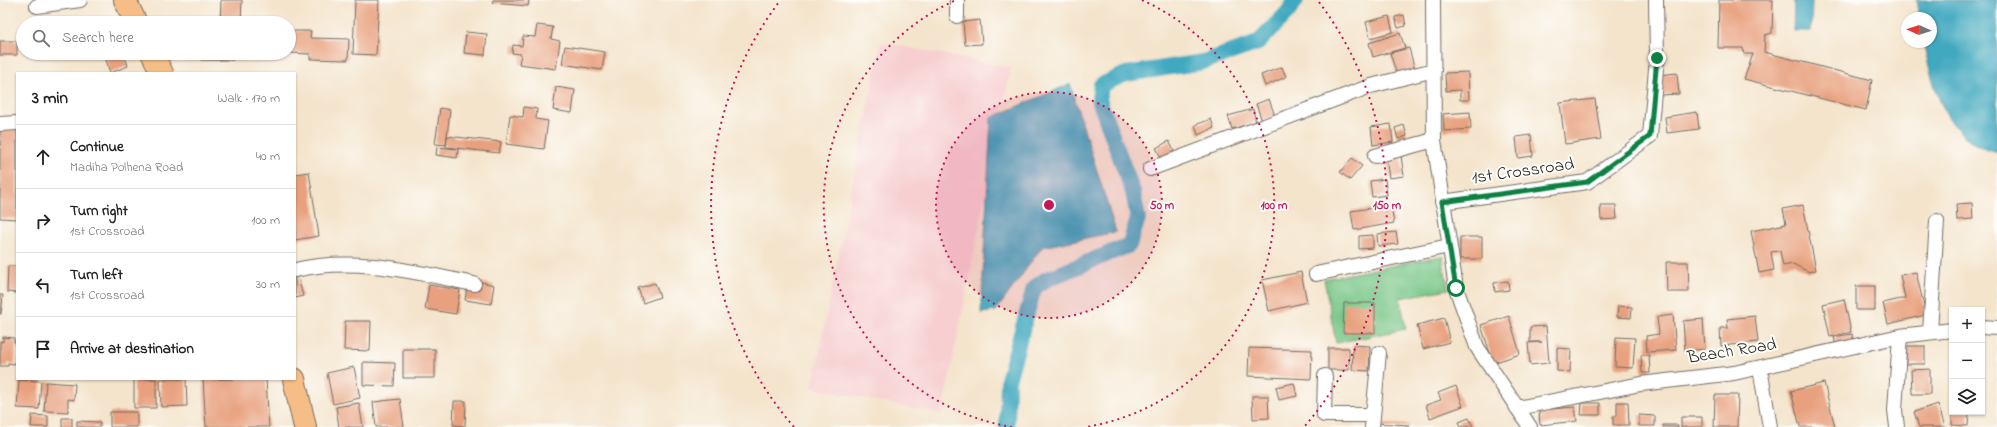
<!DOCTYPE html>
<html lang="en">
<head>
<meta charset="utf-8">
<style>
  body { margin:0; font-family:"Indie Flower",sans-serif; background:#f6f6f6; color:#202124 }
  .controls { position:absolute; right:12px; bottom:12px; display:grid; overflow:hidden; border-radius:0px; box-shadow:0 1px 3px #0004 }
  .controls button { width:36px; height:36px; display:grid; place-items:center; padding:0; border:0; border-bottom:1px solid #e0e0e0; background:#fff; color:#202124; font:20px sans-serif }
  .compass { position:absolute; left:1901px; top:12px; width:36px; height:36px; border-radius:50%; background:#fff; box-shadow:0 1px 3px #0004; rotate:273deg }
  .stop { position:absolute; width:12px; height:12px; margin:-9px; border:3px solid #0b8043; border-radius:50%; background:#fff }
  .stop.end { background:#0b8043; border-color:#fff; box-shadow:0 1px 4px #0008 }
  .list { margin:0; padding:0; list-style:none }
  h2 { display:flex; justify-content:space-between; align-items:center; height:52px; margin:0; padding:0 16px; font-size:17px }
  h2 small { font-size:13px; font-weight:400; color:#757577 }
  .list li { display:grid; grid-template-columns:26px 1fr auto; gap:12px; align-items:center; box-sizing:border-box; height:64px; padding:0 16px; border-top:1px solid #e0e0e0 }
  .list b { display:block; font-size:15px; white-space:nowrap }
  .list p { margin:0; font-size:13px; white-space:nowrap; color:#757577 }
  .list em { font-size:13px; font-style:normal; color:#757577 }
  .icon { flex:none; width:22px; height:22px; fill:none; stroke:currentColor; stroke-width:2; stroke-linecap:round; stroke-linejoin:round }
  .map { position:relative; flex:none; width:1997px; height:427px; overflow:hidden }
  .search { position:absolute; background:#fff; box-shadow:0 1px 3px #0004; left:16px; top:16px; width:280px; height:44px; display:flex; align-items:center; gap:10px; box-sizing:border-box; padding:0 14px; border-radius:22px; color:#757577; font-size:15px }
  .panel { position:absolute; background:#fff; box-shadow:0 1px 3px #0004; left:16px; top:72px; width:280px; height:308px; border-radius:0px }
  .map>svg:first-child { display:block }
</style>
</head>
<body>
<div class="map">
<svg width="1997" height="427" viewBox="0 0 1997 427">
  <rect width="100%" height="100%" fill="#fdfcf7"/>
  <filter id="ink" filterUnits="userSpaceOnUse"><feTurbulence type="fractalNoise" baseFrequency=".025" numOctaves="2"/><feDisplacementMap in="SourceGraphic" scale="8" xChannelSelector="R" yChannelSelector="G"/><feConvolveMatrix kernelMatrix="1 2 1 2 8 2 1 2 1" color-interpolation-filters="sRGB"/></filter>
  <filter id="wash" filterUnits="userSpaceOnUse"><feTurbulence type="fractalNoise" baseFrequency=".012" numOctaves="4" result="noise"/><feDisplacementMap in="SourceGraphic" scale="16" xChannelSelector="R" yChannelSelector="G"/><feGaussianBlur stdDeviation="0.9" result="paint"/><feColorMatrix in="noise" values="0 0 0 0 0 0 0 0 0 0 0 0 0 0 0 0 0 1.4 0 .05"/><feComposite in="paint" operator="in"/></filter>
  <g filter="url(#wash)">
    <rect width="100%" height="100%" fill="#f4e4cc"/>
    <!-- built -->
    <path fill="#f7cfd0" d="M881,42L1011,68L942,414L812,388Z"/>
    <!-- green -->
    <path fill="#77c687" stroke="#517859" d="M1442,256L1448,289L1400,298L1406,329L1336,343L1324,279Z"/>
    <!-- water -->
    <path fill="#3fa8bf" stroke="#356a75" d="M1794,0H1812L1811,31H1793Z
      M1916,0H1997V153C1943,138 1935,90 1923,42H1931V18H1919Z
      M1070,84L1116,232L1042,247L996,311L981,313L991,118Z"/>
    <g fill="none" stroke-linecap="round" stroke-linejoin="round">
      <!-- canal -->
      <path stroke="#3fa8bf" stroke-width="16" d="M1007,427L1008,380L1034,288L1045,280L1129,245L1138,219L1133,192L1099,100L1101,85L1126,74L1203,62L1258,43L1288,12L1296,0"/>
    </g>
    <g id="blocks">
      <!-- building -->
      <path fill="#e8a07e" d="M221,0H242L241,23H220Z
        M355,0H379L376,55L353,54Z
        M493,0H529L528,6L492,3Z
        M1719,0H1773L1772,33L1765,35L1764,52L1872,80L1866,110L1744,79L1753,54H1744L1743,48H1718Z
        M1404,15L1406,26L1398,28L1395,17Z
        M1389,16L1393,32L1370,38L1366,22Z
        M980,20L982,44L965,45L963,22Z
        M537,25L553,27L551,39L560,41L556,69L519,64L521,54L512,53L513,45L522,46L523,36L535,37Z
        M289,31H311L310,38L349,39L348,60L310,59V54L289,53Z
        M466,32L487,34L485,55L464,53Z
        M1400,33L1405,48L1373,57L1369,43Z
        M0,41H17V55H0Z
        M565,46L605,52L602,70L562,64Z
        M1409,48L1415,70L1397,75L1390,53Z
        M104,53H124L128,66L110,73Z
        M201,53H233V60H201Z
        M1282,67L1286,77L1265,86L1261,75Z
        M1468,72L1469,100H1460V90L1446,91L1445,73Z
        M1677,73L1679,94L1660,95L1658,75Z
        M556,87L575,90L572,113L553,110Z
        M1269,99L1275,116L1262,121L1256,104Z
        M1595,99L1601,139L1565,144L1560,103Z
        M524,107L537,109L536,119L548,121L544,149L506,144L510,115L523,117Z
        M440,108L450,110L446,145L435,144Z
        M1253,109L1256,122L1232,129L1228,116Z
        M1470,112L1471,129L1444,131L1443,114Z
        M1697,112L1699,129L1667,133L1665,117Z
        M1211,119L1214,128L1198,135L1195,125Z
        M1391,124L1393,142L1373,145L1371,127Z
        M1404,125L1407,136L1398,139L1395,128Z
        M0,129H17V219L0,218Z
        M1531,135L1533,156L1518,158L1516,137Z
        M447,136L501,142L499,153L446,147Z
        M1169,141L1174,151L1161,158L1156,148Z
        M437,147L458,149L457,158L436,155Z
        M1401,156L1404,176L1389,178L1386,158Z
        M1352,158L1362,166L1350,180L1340,172Z
        M309,172L319,236L295,240V174Z
        M1385,179L1387,195L1372,197L1370,181Z
        M1972,203L1973,219L1957,220L1956,204Z
        M1391,205L1394,223L1354,230L1351,211Z
        M1600,205H1616L1617,219L1601,220Z
        M1803,205L1816,270L1809,272L1793,264L1783,266L1780,251L1771,252L1774,270L1759,273L1751,231L1786,224L1783,209Z
        M1396,232L1398,244L1378,246L1377,234Z
        M1373,235V248L1359,249V236Z
        M1460,237H1482V259H1460Z
        M1666,262H1688L1689,292H1667Z
        M8,266H17V293L7,292Z
        M1301,272L1307,302L1269,311L1262,280Z
        M1916,272L1926,315L1888,324L1883,303L1905,298L1900,275Z
        M297,274L303,296L295,298V275Z
        M1508,281L1509,290L1495,292L1494,283Z
        M481,282L494,285L491,304L465,300L467,287L479,289Z
        M655,283L660,297L643,303L638,288Z
        M429,285L460,290L456,314L425,309Z
        M1856,286H1875V310H1856Z
        M0,295H3L1,314H0Z
        M1844,299L1851,332L1830,337L1823,304Z
        M1344,303H1375V333H1343Z
        M1618,306L1632,307L1631,318L1617,317Z
        M1673,315L1676,350L1647,352L1646,336L1659,334L1657,317Z
        M1509,316L1520,354L1493,363L1481,325Z
        M1755,316L1758,342L1721,346L1720,328H1728L1727,319Z
        M1444,318L1450,342L1423,349L1417,325Z
        M1703,319L1705,349L1685,351L1683,321Z
        M345,321H371L370,351L344,350Z
        M1546,326L1549,363L1530,365L1528,343L1542,342H1530V327Z
        M1852,334L1854,343L1836,346L1834,337Z
        M3,337L14,338V342H16L15,364L8,363V366H0V341L3,342Z
        M1616,337L1635,338L1633,368L1615,367Z
        M1353,345L1370,346L1369,371L1352,370Z
        M1906,346H1925V364H1906Z
        M1249,348L1312,350L1311,379L1248,376Z
        M1328,348H1349V370H1328Z
        M1557,348L1571,349L1570,372L1557,371Z
        M403,349H435V378H403Z
        M1641,355H1649L1650,373H1642Z
        M363,362L395,363L394,386L363,385Z
        M354,367L360,398L333,404L327,373Z
        M1930,369V394H1912L1911,370Z
        M134,379H156V408H134Z
        M160,379H186L187,406L161,407Z
        M203,379H266L269,427H206Z
        M19,380L41,381L39,409L17,408Z
        M46,382L75,384L74,400L68,399V412L44,411Z
        M1294,383L1297,396L1279,400L1276,387Z
        M1824,383L1835,427H1800L1791,391Z
        M1456,386L1463,406L1430,418L1426,405L1441,400L1438,393Z
        M1715,395H1738L1737,427H1714Z
        M1252,396H1268L1269,418L1253,419Z
        M400,399L404,427H376L373,402Z
        M454,401H466L465,426L453,425Z
        M1617,402H1628L1629,425H1613V416H1617Z
        M359,403L363,427H339L336,407Z
        M1582,403H1600V415H1581Z
        M1938,404L1945,427H1919L1914,412Z
        M1575,407L1577,421L1540,425L1539,410Z
        M110,412H137V427H110Z
        M1952,412H1969L1968,426L1952,425Z
        M32,415L48,416V427H31Z
        M1639,415L1655,416V426H1639Z
        M1681,417H1702V427H1681Z
        M62,418H72V427H62Z
        M1469,418L1473,427H1461L1459,422Z
        M77,421L100,422V427H77Z
        M1374,423L1409,425V427H1374Z
        M1663,425H1678V427H1663Z"/>
    </g>
  </g>
  <g filter="url(#ink)">
    <use href="#blocks" fill-opacity="0" stroke="#716c63" stroke-width="1"/>
    <g fill="none" stroke-linecap="round" stroke-linejoin="round">
      <defs>
        <path id="minor" d="M1433,0L1434,140L1456,288L1477,347L1530,427
          M37,6L80,0
          M957,16V0
          M0,124L17,123
          M1375,156L1434,140
          M1150,169L1371,86L1434,70
          M1442,202L1587,182L1650,136L1657,58L1656,0
          M295,270C356,256 414,272 474,284
          M1316,274L1449,246
          M1982,327L1997,328
          M1930,332L1937,221
          M1760,368L1770,427
          M1325,376L1324,415H1373
          M1517,408L1641,384L1734,373L1900,336L1952,330
          M1372,427L1379,353
          M1897,427L1895,410L1900,336"/>
        <path id="trunk" d="M125,0L136,23
          M152,53L162,73
          M294,379L305,427"/>
      </defs>
      <!-- minor casing -->
      <use href="#minor" stroke="#716c63" stroke-width="16"/>
      <!-- trunk casing -->
      <use href="#trunk" stroke="#716c63" stroke-width="24"/>
      <!-- minor -->
      <use href="#minor" stroke="#fff" stroke-width="14"/>
      <!-- trunk -->
      <use href="#trunk" stroke="#f6be86" stroke-width="22"/>
    </g>
  </g>
  <g fill="none" stroke-linecap="round" stroke-linejoin="round" filter="url(#ink)">
    <!-- route -->
    <path stroke="#0b8043" stroke-width="5" d="M1456,288L1442,202L1587,182L1650,136L1657,58"/>
  </g>
  <!-- distance rings -->
  <circle cx="1049" cy="205" r="113" fill="#c2185b" fill-opacity=".12"/>
  <g fill="none" stroke="#c2185b" stroke-width="2" stroke-dasharray="2 4">
    <circle cx="1049" cy="205" r="113"/>
    <path d="M1012 427A225 225 0 0 1 956 0M1142 0A225 225 0 0 1 1086 427"/>
    <path d="M794 427A338 338 0 0 1 779 2M1319 2A338 338 0 0 1 1304 427"/>
  </g>
  <g text-anchor="middle" dominant-baseline="central" stroke-width="4" stroke-linejoin="round" paint-order="stroke">
    <!-- street labels -->
    <g font-size="18" fill="#2b2b2b" stroke="#fdfcf7">
      <text transform="translate(1523 172) rotate(-8)">1st Crossroad</text>
      <text transform="translate(1732 352) rotate(-9)">Beach Road</text>
    </g>
  </g>
  <circle cx="1049" cy="205" r="6" fill="#c2185b" stroke="#fdfcf7" stroke-width="2"/>
  <g font-size="12" text-anchor="middle" font-weight="bold" fill="#c2185b" stroke="#fdfcf7" stroke-width="4" stroke-linejoin="round" paint-order="stroke">
    <text x="1162" y="209">50 m</text>
    <text x="1274" y="209">100 m</text>
    <text x="1387" y="209">150 m</text>
  </g>
</svg>
<div class="controls">
<button>+</button>
<button>−</button>
<button><svg class="icon" aria-label="layers" viewBox="0 0 24 24"><path d="M12 4l9 5-9 5-9-5zM3 14l9 5 9-5"/></svg></button>
</div>
<svg class="compass" viewBox="-18 -18 36 36"><path d="M0-13l5 13h-10z" fill="#e53935"/><path d="M0 13l5-13h-10z" fill="#757577"/></svg>
<div class="stop" style="left:1456px;top:288px"></div>
<div class="stop end" style="left:1657px;top:58px"></div>
<div class="search"><svg class="icon" aria-label="search" viewBox="0 0 24 24"><circle cx="10" cy="10" r="6"/><path d="M15 15l6 6"/></svg>Search here</div>
<section class="panel">
<h2>3 min<small>Walk · 170 m</small></h2>
<ul class="list">
<li><svg class="icon" aria-label="ahead" viewBox="0 0 24 24"><path d="M12 20V5M6 11l6-6 6 6"/></svg><div><b>Continue</b><p>Madiha Polhena Road</p></div><em>40 m</em></li>
<li><svg class="icon" aria-label="right" viewBox="0 0 24 24"><path d="M7 20v-9h11M14 6l5 5-5 5"/></svg><div><b>Turn right</b><p>1st Crossroad</p></div><em>100 m</em></li>
<li><svg class="icon" aria-label="left" viewBox="0 0 24 24"><path d="M17 20v-9H6M10 6l-5 5 5 5"/></svg><div><b>Turn left</b><p>1st Crossroad</p></div><em>30 m</em></li>
<li><svg class="icon" aria-label="arrive" viewBox="0 0 24 24"><path d="M6 21V4h12l-3 4 3 4H6"/></svg><div><b>Arrive at destination</b></div></li>
</ul>
</section>
</div>
</body>
</html>
